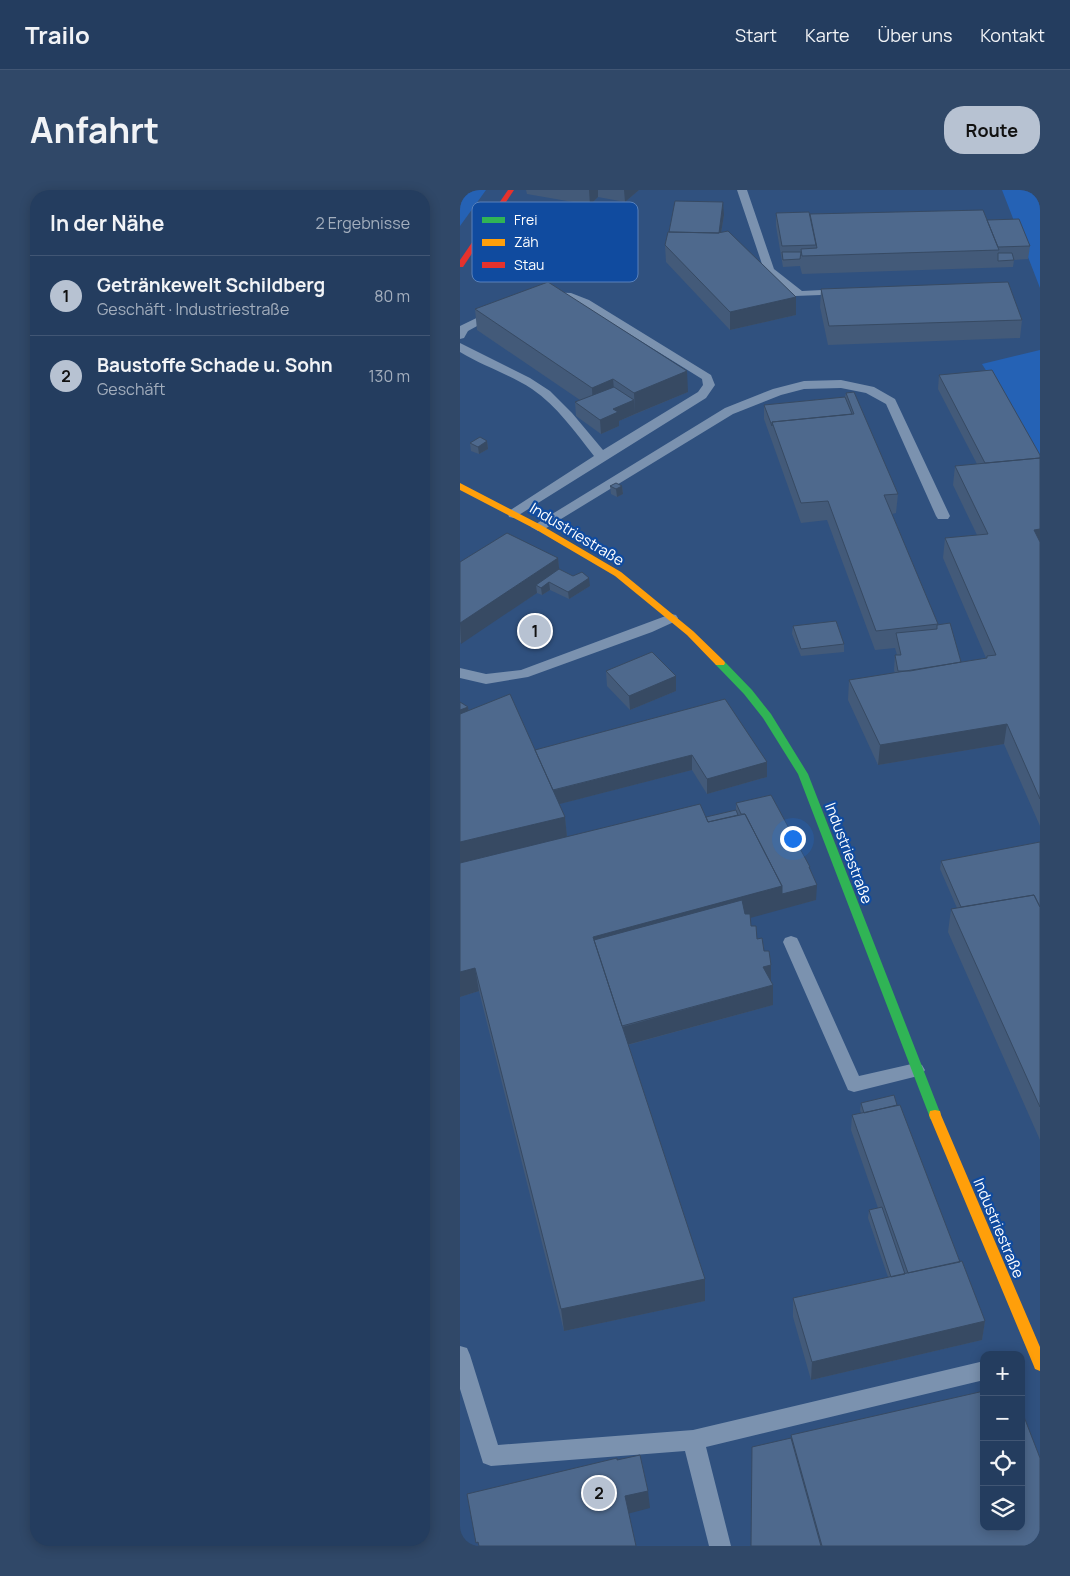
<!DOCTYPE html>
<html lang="de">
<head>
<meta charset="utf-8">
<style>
  body { margin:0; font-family:Manrope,sans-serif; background:#304868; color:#f1f3f6 }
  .controls { position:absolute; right:15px; bottom:15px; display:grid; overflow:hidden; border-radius:10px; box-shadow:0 2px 12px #0003 }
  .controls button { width:45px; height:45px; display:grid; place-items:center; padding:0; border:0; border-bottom:1px solid #415674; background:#243d5f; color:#f1f3f6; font:25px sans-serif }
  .you { position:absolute; left:332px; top:648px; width:18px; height:18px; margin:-12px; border:4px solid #fff; border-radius:50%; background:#1a73e8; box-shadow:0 0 0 8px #1a73e833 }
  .badge { display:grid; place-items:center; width:32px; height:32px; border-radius:50%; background:#b7c2d2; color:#111; font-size:16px; font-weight:700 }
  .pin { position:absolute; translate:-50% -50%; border:2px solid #fff; box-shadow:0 1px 5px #0006 }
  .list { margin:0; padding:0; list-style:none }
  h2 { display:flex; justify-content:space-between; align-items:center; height:65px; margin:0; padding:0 20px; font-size:21px }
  h2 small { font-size:16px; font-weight:400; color:#a3aebd }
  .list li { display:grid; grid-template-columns:32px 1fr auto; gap:15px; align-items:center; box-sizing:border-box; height:80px; padding:0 20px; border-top:1px solid #415674 }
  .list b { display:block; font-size:19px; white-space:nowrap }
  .list p { margin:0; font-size:16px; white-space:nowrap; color:#a3aebd }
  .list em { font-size:16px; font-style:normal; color:#a3aebd }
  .icon { flex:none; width:28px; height:28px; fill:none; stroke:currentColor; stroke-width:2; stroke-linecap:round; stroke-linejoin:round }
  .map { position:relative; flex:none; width:580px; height:1356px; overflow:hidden; border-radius:20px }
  header { display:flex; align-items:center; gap:30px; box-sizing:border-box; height:70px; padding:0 25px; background:#243d5f; border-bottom:1px solid #415674 }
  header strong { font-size:24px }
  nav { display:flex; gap:28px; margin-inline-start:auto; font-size:18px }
  .intro { display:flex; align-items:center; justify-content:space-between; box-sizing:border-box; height:120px; padding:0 30px }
  h1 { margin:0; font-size:35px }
  .button { padding:12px 22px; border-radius:20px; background:#b7c2d2; color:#111; font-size:18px; font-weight:700 }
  main { display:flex; gap:30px; padding:0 30px }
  aside { flex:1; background:#243d5f; border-radius:20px; box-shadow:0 2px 12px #0003 }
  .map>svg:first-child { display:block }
</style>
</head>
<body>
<header>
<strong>Trailo</strong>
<nav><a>Start</a><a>Karte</a><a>Über uns</a><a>Kontakt</a></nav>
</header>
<div class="intro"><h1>Anfahrt</h1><a class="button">Route</a></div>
<main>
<aside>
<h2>In der Nähe<small>2 Ergebnisse</small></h2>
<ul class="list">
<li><span class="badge">1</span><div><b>Getränkewelt Schildberg</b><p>Geschäft · Industriestraße</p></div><em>80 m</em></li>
<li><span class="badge">2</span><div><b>Baustoffe Schade u. Sohn</b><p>Geschäft</p></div><em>130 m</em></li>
</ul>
</aside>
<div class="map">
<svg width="580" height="1356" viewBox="0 0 580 1356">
  <rect width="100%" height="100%" fill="#30517f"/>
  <!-- green -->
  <path fill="#2562b5" d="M0,0H26L0,36Z
    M542,0H580V98Z
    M580,160V267L522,174Z"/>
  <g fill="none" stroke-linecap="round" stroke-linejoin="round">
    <!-- lane -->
    <path fill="#7b92af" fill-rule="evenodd" d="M277,0H287L314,79L342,101L382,99L386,100L387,102L386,104L335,106L304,80Z
      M87,102L111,103L129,110L251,185L255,195L246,208L54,328L49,327L48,324L49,321L134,266C115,242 97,216 72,199C49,184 23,176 0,162V153L70,188L90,201L112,223L143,260L238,202L243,195L242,189L121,114L109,109L83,107L82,105Z
      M35,119L39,120L41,122L39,124L8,141L4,148L0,149V136Z
      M381,190L414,197L435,209L490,326L488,329H478L476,326L426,214L406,203L381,198L344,199L321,205L273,224L83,340L78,341L71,337L265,218L313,199L344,191Z
      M211,424L216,425L218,428L216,431L192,442L68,487L26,494L0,488V478L26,484L61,480Z
      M331,746L337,748L339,752L399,886L456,873L462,875L465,880L462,885L394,902L388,900L323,752L325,748Z
      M0,1156L7,1158L10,1165L38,1255L233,1240L524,1171V1190L246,1257L271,1356H249L225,1261L31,1276L23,1273L0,1199Z"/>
    <!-- fast -->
    <path fill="#30b455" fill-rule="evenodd" d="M260,470L264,471L292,500L311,524L348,584L481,925L480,929L475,930L470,929L469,925L338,584L303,528L284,504L256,475L255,473L256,471Z"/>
    <!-- slow -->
    <path fill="#ff9f0a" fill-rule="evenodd" d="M0,293L81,335L161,382L233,441L264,471L265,473L264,475H256L227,445L155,386L75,339L0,300Z
      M475,920L480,921L481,925L580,1157V1181L575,1179L573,1174L469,925L470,921Z"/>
    <!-- jam -->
    <path fill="#e5322d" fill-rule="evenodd" d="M48,0H54L3,77H0V70Z"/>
  </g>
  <!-- wall -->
  <path fill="#435a79" d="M66,0H179L165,12L138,7L130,15L67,4Z
    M316,23L350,29V24L527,30L570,56L568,69L554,70L553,77L342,84L340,76L323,77L316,36Z
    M264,25L261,43L336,125L270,140L206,72L205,55L209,42Z
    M361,99L562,130L560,148L368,155L360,117Z
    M15,119L228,202L159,231V236L141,244L116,226L115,212L120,210L17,140Z
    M479,185L580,265V636L544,554L418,575L388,510L389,490L435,483L434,480L435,465H437L435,458L415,460L367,330L341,333L304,229V215L385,207L386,203L438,304L436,323L432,324L478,434L501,472L526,468L483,368L485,348L517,345L493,295L495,276L517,274L478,199Z
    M27,251L28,259L19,264L11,261L10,253Z
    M150,296H162L163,304L157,307L151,304Z
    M98,368L99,379L130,396L109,409L90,400L82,405L77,403L0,453V372Z
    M333,436L384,454V462L341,466L332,444Z
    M146,481L216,501L170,520L147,496Z
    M265,509L307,572V587L247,604L232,580L99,614L105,627L107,647L246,627L276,620V613L350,680L356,710L290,727L291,736L304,761L311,790L313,815L168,855L245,1111L104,1141L19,801L0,807L76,655L0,673V512L9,520L75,560Z
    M580,652V950L488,742L491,719L497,718L480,679L481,671Z
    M401,913L500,1072L525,1131L522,1150L351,1190L333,1127V1108L428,1087L408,1028L409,1020L418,1018L391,940L392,925L401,923L400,920Z
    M331,1245L580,1356H291L331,1248Z"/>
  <!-- shaded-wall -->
  <path fill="#374a63" d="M129,0H138V7L130,15Z
    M164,0H179L165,12Z
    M263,12L264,25L258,61V48Z
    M336,107V125L270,140V122Z
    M227,181L228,202L175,224L174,203Z
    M153,189L155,210L133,219L132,198Z
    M174,210L175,224L159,231V236L141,244L140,230L153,219Z
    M27,251L28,259L19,264L18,257Z
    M162,296L163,304L157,307L156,299Z
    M580,339V358L574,340Z
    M98,368L100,387L89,392L90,400L82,405L81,398L76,395L77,403L1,454L0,433Z
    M129,388L130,396L109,409L108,402Z
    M216,486V501L170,520L169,506Z
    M8,517L12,540L0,545V520Z
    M547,534L544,554L418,575L420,555Z
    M232,565V580L92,616L91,601Z
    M307,572V587L247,604V589Z
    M105,627L107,647L0,673V652Z
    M357,695L356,710L139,769L133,747L322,696Z
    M311,775V795L303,777Z
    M15,778L19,801L0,807V782Z
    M313,795V815L163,856L162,837Z
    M245,1089V1111L104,1141L101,1119Z
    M525,1131L522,1150L351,1190L352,1172Z
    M188,1301L190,1318L167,1324L165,1306Z"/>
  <!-- building -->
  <path fill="#4e698d" stroke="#374a63" d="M215,11L263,12L259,43L209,42Z
    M523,20L539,60L342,66L341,59L357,58L350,24Z
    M349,22L356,55L322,56L316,23Z
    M559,29L570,56L538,57L527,30Z
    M268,41L336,107L270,122L205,55L208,42L258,43Z
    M322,62H341L340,69L323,70Z
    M538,63H552L554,70L538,71Z
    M88,92L227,181L174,203L153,189L132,198L15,119Z
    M548,92L562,130L369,136L361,99Z
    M532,180L580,265V268L525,273L479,185Z
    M154,197L174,210L153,219L158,222L140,230L115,212Z
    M394,202L438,304L424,305L478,434L416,441L368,311L341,313L312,232L394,224L386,203Z
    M385,207L392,224L312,232V236L304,215Z
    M20,247L27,251L18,257L10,253Z
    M580,268V339L574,340L580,352V609L547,534L420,555L389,490L527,468V466L536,465L485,348L528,344L495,276Z
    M156,293L162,296L156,299L150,296Z
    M47,343L98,368L0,433V372Z
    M99,379L113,386L122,382L129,388L108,402L89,392L81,398L76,395Z
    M376,431L384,454L341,459L333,436Z
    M490,433L501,472L450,481H438L435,465H441L436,443L477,439V435Z
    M192,462L216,486L169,506L146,481Z
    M50,504L105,627L0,652V524Z
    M265,509L307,572L247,589L232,565L93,600L75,560Z
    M0,512L8,517L0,520Z
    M311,605L350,677H349L357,695L322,704V696L285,624H281L276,613Z
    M240,614L248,632L285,624L322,696L133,747L245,1089L101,1119L15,778L0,782V673Z
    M276,620L278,625L248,632L246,627Z
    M580,652V717L574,705L501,717L481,671Z
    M574,705L580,717V917L491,719Z
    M282,710L285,724H290L291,736H296L297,749L302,748L304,761H309L311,775L303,777L313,795L162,836L134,750Z
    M434,905L437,915L404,923L401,913Z
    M440,915L500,1072L448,1083L392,925Z
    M422,1017L445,1084L431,1087L409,1020Z
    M502,1071L525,1131L352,1172L333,1108Z
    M524,1201V1337H561V1219L580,1268V1356H362L331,1245Z
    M331,1248L361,1356H291L292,1257Z
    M180,1265L188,1301L165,1306L176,1356H19L18,1352L16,1353L7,1304L157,1268V1270Z"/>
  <g text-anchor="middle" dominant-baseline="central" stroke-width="4.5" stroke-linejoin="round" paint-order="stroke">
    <!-- street labels -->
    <g font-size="15" fill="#fff" stroke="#104b9f">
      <text transform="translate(117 344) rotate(31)">Industriestraße</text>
      <text transform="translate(389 663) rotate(69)">Industriestraße</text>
      <text transform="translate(539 1038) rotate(67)">Industriestraße</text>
    </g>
  </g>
  <!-- legend -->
  <rect x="12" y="12" width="166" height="80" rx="8" fill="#104b9f" stroke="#5881bc" stroke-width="1"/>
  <rect x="22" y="27" width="23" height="6" fill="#30b455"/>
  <rect x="22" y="49" width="23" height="7" fill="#ff9f0a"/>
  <rect x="22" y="72" width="23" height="6" fill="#e5322d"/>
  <g font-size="14" fill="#fff">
    <text x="54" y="35">Frei</text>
    <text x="54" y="57">Zäh</text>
    <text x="54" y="80">Stau</text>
  </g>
</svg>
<div class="controls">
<button>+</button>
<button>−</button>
<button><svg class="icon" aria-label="locate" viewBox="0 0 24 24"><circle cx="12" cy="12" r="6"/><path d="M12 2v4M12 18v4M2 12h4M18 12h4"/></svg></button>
<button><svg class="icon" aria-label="layers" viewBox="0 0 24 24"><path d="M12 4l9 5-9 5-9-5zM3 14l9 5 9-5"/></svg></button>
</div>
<div class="you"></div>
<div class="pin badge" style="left:75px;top:441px">1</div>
<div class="pin badge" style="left:139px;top:1303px">2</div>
</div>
</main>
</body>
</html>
